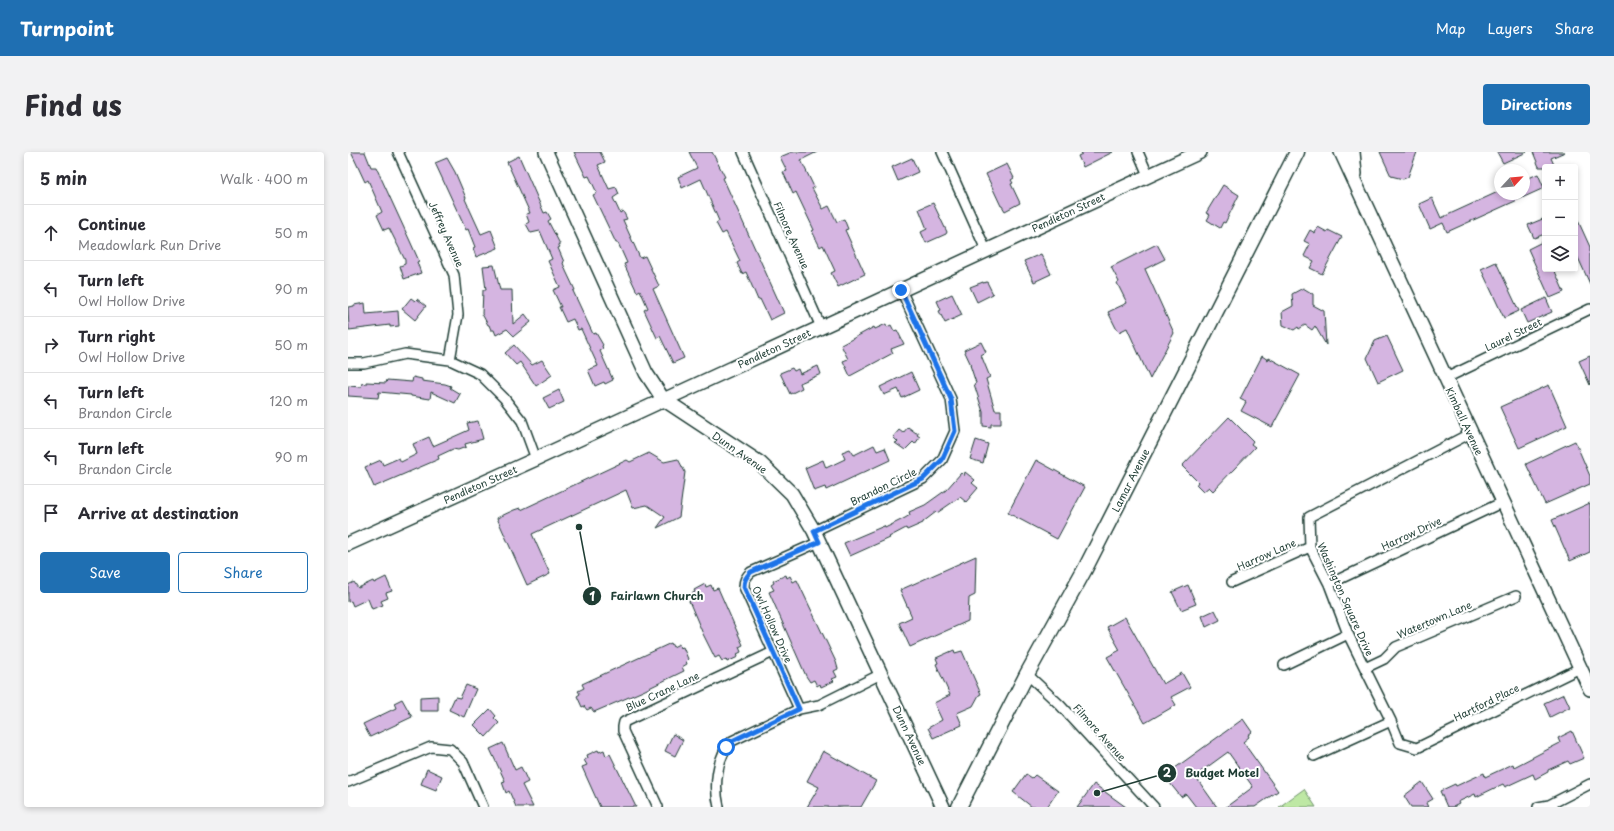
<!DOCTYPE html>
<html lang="en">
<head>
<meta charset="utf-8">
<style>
  body { margin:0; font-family:"Playpen Sans",sans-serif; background:#f2f2f3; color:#2b2b33 }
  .controls { position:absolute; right:12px; top:12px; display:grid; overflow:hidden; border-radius:4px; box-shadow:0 2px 6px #0003 }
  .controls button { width:36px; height:36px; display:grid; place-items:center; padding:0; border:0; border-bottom:1px solid #e1e1e2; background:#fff; color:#2b2b33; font:20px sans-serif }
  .compass { position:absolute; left:1146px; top:12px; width:36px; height:36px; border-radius:50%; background:#fff; box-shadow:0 2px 6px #0003; rotate:64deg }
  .stop { position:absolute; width:12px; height:12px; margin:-9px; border:3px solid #1a73e8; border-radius:50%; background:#fff }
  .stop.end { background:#1a73e8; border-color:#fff; box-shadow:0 1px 4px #0008 }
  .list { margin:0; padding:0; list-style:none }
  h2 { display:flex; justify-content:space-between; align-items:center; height:52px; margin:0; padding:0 16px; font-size:17px }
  h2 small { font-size:13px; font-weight:400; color:#7c7c81 }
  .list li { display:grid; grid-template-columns:26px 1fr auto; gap:12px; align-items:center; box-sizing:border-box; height:56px; padding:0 16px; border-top:1px solid #e1e1e2 }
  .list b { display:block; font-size:15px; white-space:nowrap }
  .list p { margin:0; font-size:13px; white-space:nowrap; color:#7c7c81 }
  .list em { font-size:13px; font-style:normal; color:#7c7c81 }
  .actions { display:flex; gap:8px; padding:12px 16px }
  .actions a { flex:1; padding:9px 0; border:1px solid #1f6fb2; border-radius:4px; text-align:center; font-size:14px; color:#1f6fb2 }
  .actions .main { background:#1f6fb2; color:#fff }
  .icon { flex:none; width:22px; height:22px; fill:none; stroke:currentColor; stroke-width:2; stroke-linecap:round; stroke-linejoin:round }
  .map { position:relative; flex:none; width:1242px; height:655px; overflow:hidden; border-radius:4px }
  header { display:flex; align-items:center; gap:24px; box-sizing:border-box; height:56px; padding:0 20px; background:#1f6fb2; color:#fff }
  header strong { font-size:19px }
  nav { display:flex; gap:22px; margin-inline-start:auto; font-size:14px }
  .intro { display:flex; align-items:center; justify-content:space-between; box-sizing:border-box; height:96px; padding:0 24px }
  h1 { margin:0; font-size:28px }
  .button { padding:10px 18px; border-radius:4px; background:#1f6fb2; color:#fff; font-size:14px; font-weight:700 }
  main { display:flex; gap:24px; padding:0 24px }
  aside { flex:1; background:#fff; border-radius:4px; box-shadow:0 2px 6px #0003 }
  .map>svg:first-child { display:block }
</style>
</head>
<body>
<header>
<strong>Turnpoint</strong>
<nav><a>Map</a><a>Layers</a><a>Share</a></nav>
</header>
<div class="intro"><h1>Find us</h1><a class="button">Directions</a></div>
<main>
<aside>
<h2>5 min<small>Walk · 400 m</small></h2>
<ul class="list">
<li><svg class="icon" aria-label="ahead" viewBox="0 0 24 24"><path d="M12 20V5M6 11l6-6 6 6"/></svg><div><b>Continue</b><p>Meadowlark Run Drive</p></div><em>50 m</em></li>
<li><svg class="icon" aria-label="left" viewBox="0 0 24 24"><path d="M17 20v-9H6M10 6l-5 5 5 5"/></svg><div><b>Turn left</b><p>Owl Hollow Drive</p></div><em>90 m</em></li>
<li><svg class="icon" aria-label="right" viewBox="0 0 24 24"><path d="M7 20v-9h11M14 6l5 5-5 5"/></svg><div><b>Turn right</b><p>Owl Hollow Drive</p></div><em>50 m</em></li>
<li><svg class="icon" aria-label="left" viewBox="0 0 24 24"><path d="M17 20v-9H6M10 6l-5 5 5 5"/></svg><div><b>Turn left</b><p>Brandon Circle</p></div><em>120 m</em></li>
<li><svg class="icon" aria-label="left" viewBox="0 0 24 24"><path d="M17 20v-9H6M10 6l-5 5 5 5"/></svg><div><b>Turn left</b><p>Brandon Circle</p></div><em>90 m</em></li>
<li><svg class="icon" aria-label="arrive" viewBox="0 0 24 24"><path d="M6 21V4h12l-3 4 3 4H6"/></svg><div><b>Arrive at destination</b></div></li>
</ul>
<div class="actions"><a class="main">Save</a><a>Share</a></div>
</aside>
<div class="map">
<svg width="1242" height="655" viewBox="0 0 1242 655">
  <rect width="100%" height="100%" fill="#fff"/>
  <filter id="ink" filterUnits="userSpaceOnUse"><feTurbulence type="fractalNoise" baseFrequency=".025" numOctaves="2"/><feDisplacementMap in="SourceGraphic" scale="8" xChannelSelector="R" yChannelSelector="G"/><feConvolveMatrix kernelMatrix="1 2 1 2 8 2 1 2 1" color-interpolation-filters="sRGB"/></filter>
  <g filter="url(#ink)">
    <!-- green -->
    <path fill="#bee8a4" stroke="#6e926c" d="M956,637L968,655H931Z"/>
    <!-- building -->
    <path fill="#d5b5e1" stroke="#1f3d34" d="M3,0H17L23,15H28L62,89L71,109L69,110L73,121L56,127L52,114L57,112V108L41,76L36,78L29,63L34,60L20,28L17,30Z
      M226,0H252L257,10L250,13L261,37L268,35L271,42L265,46L272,61L275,59L279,67L275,68L292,106L297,104L311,134L305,137L336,206L325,211L312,184L309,186L296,158L300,156L292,138L289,140L276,112L279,111L270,91H268L245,43L249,41L241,24L238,25Z
      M341,0H364L377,25L375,26L436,161L422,168L412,147L410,148L398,120L394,122L389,111L392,109L378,80L374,82L368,71L371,69L353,27L334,36L330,25L349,16Z
      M444,0H469L453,8L466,35L464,36L475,57L481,54L489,70L496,67L500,77L497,78L517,122L490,135L483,121L487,119L475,93L472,95L464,79L466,78L448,40L445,42L435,20L439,19L432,5Z
      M733,0H765L735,15L730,4L734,2Z
      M1032,0H1069L1060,25L1055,27L1043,24Z
      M1149,0H1179L1155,11Z
      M1185,0H1217L1203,6L1207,15H1191Z
      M171,4L196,61L199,60L203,67L200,69L212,92H210L212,95L210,96L216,110L215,111L218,119L227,138L225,139L245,182L248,181L255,193L254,194L255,197L252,199L265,228L257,232L256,230L247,234L240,218L250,214L233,177L230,178L225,167L218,170L211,155H213L205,138L212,135L200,109L204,107L192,79L183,81L178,72L181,70L178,62L182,61L159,10Z
      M99,6L107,20L118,46L117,47L133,82L143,78L150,96L128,105L125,96L127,95L120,77L118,78L88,13L87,11Z
      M564,6L570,20L550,29L544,15Z
      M659,12L666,26L663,28L665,31L663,32L672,51L657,59L654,54H653L638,22Z
      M1190,22L1196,36L1099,80L1095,71L1082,77L1071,52L1084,46L1093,66L1152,39V42H1176V28Z
      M875,33L891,43L877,71L875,70L872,76L859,68L862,63L858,61Z
      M585,51L599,80L598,82L578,91L573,80L579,77L571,57Z
      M1227,62L1242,95V132L1227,99Z
      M1197,66V82L1186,86L1180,73Z
      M970,75L979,80L980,78L994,85L974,122L962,116L966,109L956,104L962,92L956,89L962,78L967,81Z
      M1194,90L1197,97V117H1206L1216,140L1202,146L1180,97Z
      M809,92L817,107L797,117L826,181L802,227L779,176L771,180L769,178L760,160L779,151L769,131L771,130L763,115Z
      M693,102L703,122L686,130L676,109Z
      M1148,110L1171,159L1156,166L1133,117Z
      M146,113L152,138H164L165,172L177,162L183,170L166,184L159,177L148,183L146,178H143L141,173H140L134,162L135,138H138L135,114Z
      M635,130V131L639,130L645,142L629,150L622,135Z
      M955,136L965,142V153L976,159L978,193L967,174L964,178L957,173L951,177L950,175L946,178L935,173L934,160L945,154L944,142Z
      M604,142L614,163L597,171L591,159L593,158L589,149Z
      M63,146L67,149L69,147L78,154L67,168L54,157Z
      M1198,146L1204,160L1179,171L1173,158Z
      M17,151L18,162L50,159L51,174L42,175V173L1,178L0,155L6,154V153Z
      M538,172L539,175L543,173L546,179L549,178L556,192L543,197L545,201L502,224L495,209L500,207L493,193L526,175L527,177Z
      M1039,184L1055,218L1030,230L1019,206L1027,189Z
      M633,190L638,200L633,203L642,225L638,227L647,258H653V272H643V275L635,274V260L626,232L628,231L622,213H623L616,198Z
      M166,193L184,213L194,208L204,223L188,234L172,210L168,213L157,201Z
      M914,204L920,208L921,206L952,223L924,275L893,259L898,250L892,247Z
      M1242,204V233L1231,209Z
      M470,214L473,222L452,231L454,236L442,242L432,221L444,216L446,219L450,217L452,222Z
      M563,220L571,238L554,246L550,237L536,243L532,235Z
      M65,225L74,227V229L97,232L103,234L102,236L112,242L107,251L83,240L82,247L63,244V243L31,240L30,246L0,244V234L13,235L14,231L18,232V230L38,231L39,228L64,230Z
      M1201,233L1219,274L1171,296L1152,255Z
      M211,238L216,250L201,257L195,246Z
      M881,265L905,289L903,292L907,295L865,339L861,335L855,340L848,333L850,330L834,314Z
      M130,269L135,287L117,292L118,295L110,298L105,297L90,304L91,307L26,335L17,315L33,308L35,313L51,306L53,310L69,302L65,292L81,285L85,294L121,278L119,271Z
      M560,275L568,281L571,280L569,283L572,285L567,292L565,290L557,298L547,291L550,290L545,285L551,278L555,281Z
      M628,288L640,292L635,311L622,307Z
      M1227,289L1242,324V332L1197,352L1178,312Z
      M526,293L529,299L537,296L542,308L478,338L477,335L466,339L457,316L475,308L478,316L497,307L494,300L502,297L506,303Z
      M301,301L316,310L330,307L337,320L331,365L309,376L317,365L299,353L285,356L278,338L184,382L202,422L179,433L149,366L166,358L172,356L173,358L279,308L282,310Z
      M688,308L737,335L709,387L660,361Z
      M617,320L627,328L624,331L630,336L618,350L612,345L589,361L588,360L575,370V371L559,378L558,376L541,385L542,386L502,404L496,391L536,374L537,376L557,366L562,363L561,360L577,353L598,338L613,321L616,324Z
      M1242,351V400L1222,409L1204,368Z
      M628,404L627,443L621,446L620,469L562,495L551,471L564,465L552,438Z
      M438,423L439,426L442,424L445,430L449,428L488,510L490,517L486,519L489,525L484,527L486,529L473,535L472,532L469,534L466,528L462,530L458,524L421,440L426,438L423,433L426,431L425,429Z
      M38,425L44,439L38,441L40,446L33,449L35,453L24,457L20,447L5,454L3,449L0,450V433L6,430L10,436L25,429L26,431Z
      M357,432L358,435L363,433L365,438L370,436L395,493L391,495L393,500L389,502L390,505L379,510L378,507L374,509L371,504L367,506L355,482L341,449L346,447L343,442L347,440L346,438Z
      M840,433L848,452L833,458L824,440Z
      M867,458L872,468L858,475L854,464Z
      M777,465L815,532L834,521L842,535L823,545L828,553L797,571L759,505L772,498L759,475Z
      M323,491L325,495L331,492L332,496L335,495L340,507L338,509L339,512L334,515L336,519L295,539L246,560L243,556L239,558L236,554L234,555L229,544L232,542L230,539L236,536L234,532Z
      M606,498L607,501L614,499L633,542L631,543L625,554L609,561L614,573L585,586L580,576L594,568L586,551L602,543L588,512L590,511L588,506Z
      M118,533L128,537L116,565L101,558L107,545L112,546Z
      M1216,542L1222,555L1202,565L1196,551Z
      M90,544V559H72V545Z
      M54,547L64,565L22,585L15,572L48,556L46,551Z
      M142,557L148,564L146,566L151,571L138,585L126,573Z
      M895,567L904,580L900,583L901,585L895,590L930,639L907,655H878L905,635L880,600L847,624L869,655H848L838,642L833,645L816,624Z
      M1224,579L1236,606L1222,612L1220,609L1200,618V620L1187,627L1185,622L1157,635L1155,632L1128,645L1127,642L1110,650L1111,652L1105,655H1099L1092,639L1107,632L1108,634L1136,621L1137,625L1165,612L1166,615L1212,591L1210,586Z
      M325,582L335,588L327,604L317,599Z
      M155,591L167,618L173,615L180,630L174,633L185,655H168L161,639L158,641L154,630L157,629L142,597Z
      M250,598L251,600L256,598L258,604L262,602L288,655H252L234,615L239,613L236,608L240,606L239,603Z
      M475,599L528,629L513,655H459L471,635L459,629Z
      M79,617L94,624L88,638L73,632Z
      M678,622L684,626L687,623L710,639L699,655H684L665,640Z
      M1074,630L1085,647L1078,651L1080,655H1063L1056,644Z
      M746,632L778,655H729Z"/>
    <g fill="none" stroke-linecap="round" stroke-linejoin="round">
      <defs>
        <path id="street" d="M50,0L106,123L110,163L102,208
          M395,0L473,175
          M594,0L638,98
          M790,0L800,23
          M0,211H16L57,202L102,208L132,222L156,246L174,269L188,307
          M1098,226L1242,157
          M1123,281L961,365L962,395L981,432L1000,482L1043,569L1052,591L1069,596L1232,516
          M466,379L575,327L594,308L607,279L603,247L553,138
          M884,430L962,395
          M981,432L1155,350
          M936,513L1000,482
          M1017,516L1036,507L1048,495L1168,444
          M679,522L712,553L806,655
          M451,557L396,435C396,428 398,425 403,420L471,390
          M966,604L1043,569
          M0,630L83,595L102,597L115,610L135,655
          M310,655L275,579V575L276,570L425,500
          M371,655C366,635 368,605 384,589L451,557L471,553L533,522
          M1190,655L1201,653L1242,632"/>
        <path id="secondary" d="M198,0L298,221L315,247L412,311L444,342L466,379L595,655
          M993,0L1242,537
          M1005,0L1007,22
          M0,392L188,307L852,0"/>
        <path id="primary" d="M611,655L679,522L737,417L949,0"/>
      </defs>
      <!-- street casing -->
      <use href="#street" stroke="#1f3d34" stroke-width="12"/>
      <!-- secondary casing -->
      <use href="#secondary" stroke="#1f3d34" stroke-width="16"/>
      <!-- primary casing -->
      <use href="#primary" stroke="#1f3d34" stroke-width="17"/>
      <!-- street -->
      <use href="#street" stroke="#fff" stroke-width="9"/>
      <!-- secondary -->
      <use href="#secondary" stroke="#fff" stroke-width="13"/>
      <!-- primary -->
      <use href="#primary" stroke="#fff" stroke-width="14"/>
    </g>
  </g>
  <g fill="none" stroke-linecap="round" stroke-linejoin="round" filter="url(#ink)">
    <!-- route -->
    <path stroke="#1a73e8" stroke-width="5" d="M378,595L384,589L451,557L396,435C396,428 398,425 403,420L471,390L466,379L575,327L594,308L607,279L603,247L553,138"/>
  </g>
  <g text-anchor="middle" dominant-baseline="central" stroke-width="4" stroke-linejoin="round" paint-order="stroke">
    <!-- street labels -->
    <g font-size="10" fill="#1f3d34" stroke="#fff">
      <text transform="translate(720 60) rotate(-25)">Pendleton Street</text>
      <text transform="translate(99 82) rotate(66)">Jeffrey Avenue</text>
      <text transform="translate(444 83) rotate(66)">Filmore Avenue</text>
      <text transform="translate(1165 182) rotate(-26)">Laurel Street</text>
      <text transform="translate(426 196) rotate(-25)">Pendleton Street</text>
      <text transform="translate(1117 269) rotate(65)">Kimball Avenue</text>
      <text transform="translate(392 300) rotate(35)">Dunn Avenue</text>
      <text transform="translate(782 328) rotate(-63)">Lamar Avenue</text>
      <text transform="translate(132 332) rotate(-24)">Pendleton Street</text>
      <text transform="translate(535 334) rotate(-26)">Brandon Circle</text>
      <text transform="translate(1063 381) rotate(-25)">Harrow Drive</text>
      <text transform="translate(918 402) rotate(-24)">Harrow Lane</text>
      <text transform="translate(998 447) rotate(66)">Washington Square Drive</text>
      <text transform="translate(1086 467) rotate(-23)">Watertown Lane</text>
      <text transform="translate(425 472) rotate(66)">Owl Hollow Drive</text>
      <text transform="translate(314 539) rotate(-25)">Blue Crane Lane</text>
      <text transform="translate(1138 550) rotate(-26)">Hartford Place</text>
      <text transform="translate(752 580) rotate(48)">Filmore Avenue</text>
      <text transform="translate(562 583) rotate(65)">Dunn Avenue</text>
    </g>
  </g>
  <!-- callouts -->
  <path fill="none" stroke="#1f3d34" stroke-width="1.5" d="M231 375L244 444M749 641L819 621"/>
  <g fill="#1f3d34" stroke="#fff" stroke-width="1.5">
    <circle cx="231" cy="375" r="4"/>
    <circle cx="749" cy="641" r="4"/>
    <circle cx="244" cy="444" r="10"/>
    <circle cx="819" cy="621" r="10"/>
  </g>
  <g font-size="12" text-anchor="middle" font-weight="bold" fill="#fff">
    <text x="244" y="449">1</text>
    <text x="819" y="625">2</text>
  </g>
  <g font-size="11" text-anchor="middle" font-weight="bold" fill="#1f3d34" stroke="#fff" stroke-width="4" stroke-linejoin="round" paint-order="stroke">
    <text x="309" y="448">Fairlawn Church</text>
    <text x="874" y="625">Budget Motel</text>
  </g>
</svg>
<div class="controls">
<button>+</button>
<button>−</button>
<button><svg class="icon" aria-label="layers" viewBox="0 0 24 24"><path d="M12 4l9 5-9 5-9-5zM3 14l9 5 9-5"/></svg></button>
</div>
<svg class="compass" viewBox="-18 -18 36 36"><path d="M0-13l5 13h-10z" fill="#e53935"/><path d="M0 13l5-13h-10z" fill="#7c7c81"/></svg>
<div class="stop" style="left:378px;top:595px"></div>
<div class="stop end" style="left:553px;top:138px"></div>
</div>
</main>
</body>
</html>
